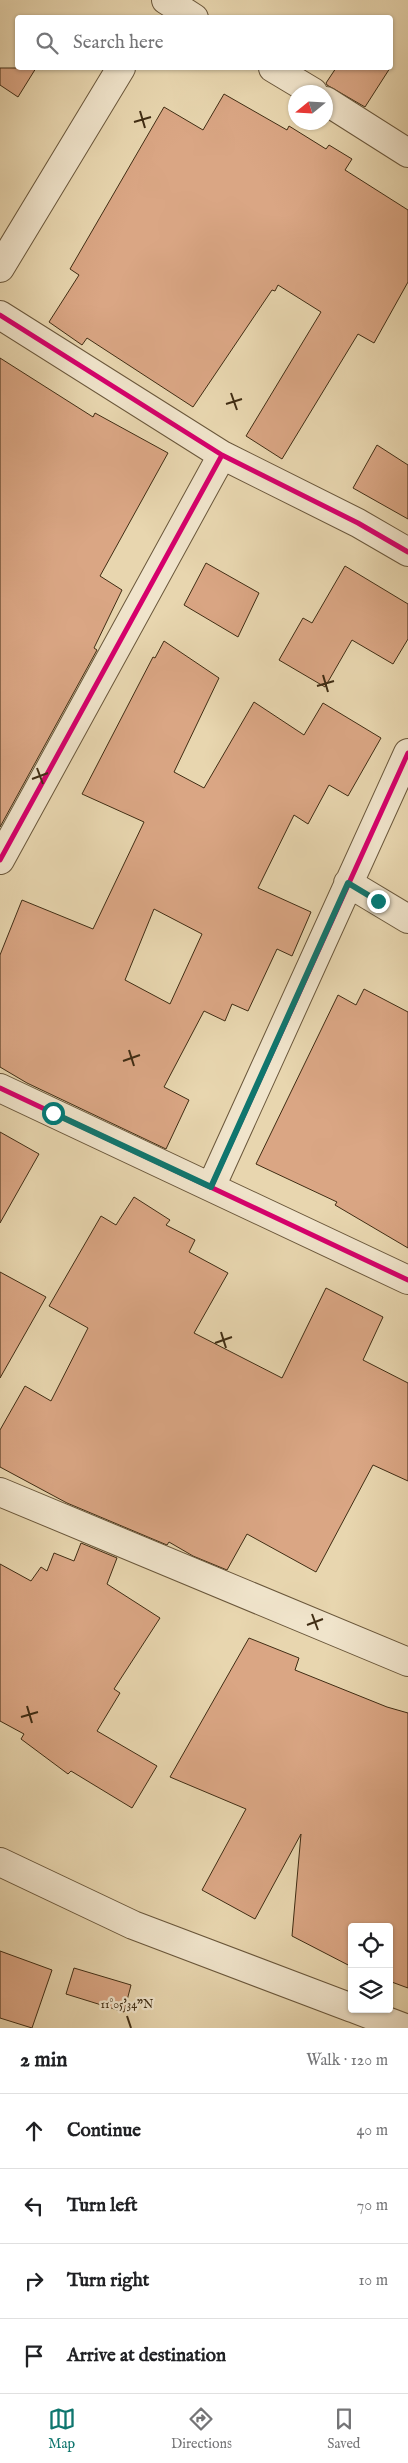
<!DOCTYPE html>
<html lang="en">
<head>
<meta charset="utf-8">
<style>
  body { margin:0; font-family:"IM FELL English",serif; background:#f2f2f2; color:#202124 }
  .controls { position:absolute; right:15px; bottom:15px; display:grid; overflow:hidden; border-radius:5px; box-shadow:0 1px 4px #0004 }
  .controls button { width:45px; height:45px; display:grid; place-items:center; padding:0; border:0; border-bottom:1px solid #e0e0e0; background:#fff; color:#202124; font:25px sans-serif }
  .compass { position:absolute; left:288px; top:85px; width:45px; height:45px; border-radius:50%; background:#fff; box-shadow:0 1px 4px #0004; rotate:252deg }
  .stop { position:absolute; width:15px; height:15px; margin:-11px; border:4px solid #0f766e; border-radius:50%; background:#fff }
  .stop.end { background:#0f766e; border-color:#fff; box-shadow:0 1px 5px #0008 }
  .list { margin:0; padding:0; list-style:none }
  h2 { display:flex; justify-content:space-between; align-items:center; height:65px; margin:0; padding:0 20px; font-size:21px }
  h2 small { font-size:16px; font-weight:400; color:#757577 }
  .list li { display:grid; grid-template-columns:32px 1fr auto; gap:15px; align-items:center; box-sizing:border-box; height:75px; padding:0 20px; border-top:1px solid #e0e0e0 }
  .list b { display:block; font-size:19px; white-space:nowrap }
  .list em { font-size:16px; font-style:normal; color:#757577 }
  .icon { flex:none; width:28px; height:28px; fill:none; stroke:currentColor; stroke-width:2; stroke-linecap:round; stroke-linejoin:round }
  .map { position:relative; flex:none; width:408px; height:2028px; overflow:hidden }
  .search { position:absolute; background:#fff; box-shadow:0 1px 4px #0004; left:15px; right:15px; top:15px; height:55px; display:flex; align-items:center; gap:12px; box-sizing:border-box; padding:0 18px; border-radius:5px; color:#757577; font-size:19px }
  .sheet { height:365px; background:#fff }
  nav { display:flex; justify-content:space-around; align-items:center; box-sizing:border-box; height:70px; border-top:1px solid #e0e0e0; background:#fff; font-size:14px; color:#757577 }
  nav a { display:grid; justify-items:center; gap:2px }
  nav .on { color:#0f766e }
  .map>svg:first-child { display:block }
</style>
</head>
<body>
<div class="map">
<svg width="408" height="2028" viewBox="0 0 408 2028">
  <rect width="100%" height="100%" fill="#e8d6af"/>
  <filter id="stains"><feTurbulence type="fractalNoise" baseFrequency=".004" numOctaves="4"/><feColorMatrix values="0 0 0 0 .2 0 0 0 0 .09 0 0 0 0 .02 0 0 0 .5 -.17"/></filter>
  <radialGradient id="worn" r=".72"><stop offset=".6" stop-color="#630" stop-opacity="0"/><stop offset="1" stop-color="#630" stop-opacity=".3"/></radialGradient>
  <!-- building -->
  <path fill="#daa684" stroke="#402d14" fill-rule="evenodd" d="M0,68H36L18,97L0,85Z
    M336,68H390L365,107L327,85L326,83Z
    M224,94L287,130L289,126L326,149L329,145L352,159L345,170L408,210V282L374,343L358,334L282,459L246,436L321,312L278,285L275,291L272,290L193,407L87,338L82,345L49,322L79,275L70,269L164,107L203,130Z
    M0,358L93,417L95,413L168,453L100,576L122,590L94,648L97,650L0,827Z
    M377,445L408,465V519L353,488Z
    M206,563L259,593L238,637L184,605Z
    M345,566L408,604V639L393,664L352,640L325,687L279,660L303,618L312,623Z
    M164,641L219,678L174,772L204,788L254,702L304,735L323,703L381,738L348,796L329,785L308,824L294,815L258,888L311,912L292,956L277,949L248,1011L232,1004L225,1021L204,1011L164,1087L189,1100L166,1149L27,1083L0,1067V955L22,900L93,929L144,822L82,794L153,657L155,658ZM154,909L202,934L170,1004L125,980Z
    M364,989L408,1012V1248L335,1205L337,1202L256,1164L338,995L356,1005Z
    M0,1132L39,1154L0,1223Z
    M134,1197L170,1220L166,1225L195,1240L189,1252L228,1273L194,1333L282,1378L326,1288L383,1317L363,1360L408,1383V1481L373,1465L316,1572L247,1534L227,1570L193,1556L169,1542L167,1545L67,1503L0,1467V1430L25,1386L51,1401L88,1328L49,1306L101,1216L116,1225Z
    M0,1272L46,1297L0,1378Z
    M81,1543L117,1558L107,1584L160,1618L114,1689L120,1693L97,1731L157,1766L132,1808L71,1771L68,1774L21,1739L24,1734L0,1721V1564L31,1581L41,1567L47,1571L54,1553L74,1561Z
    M249,1638L299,1658L295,1670L387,1707L408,1713V1988L389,1981V1927H352V1967L292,1936L301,1834L255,1919L202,1890L246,1809L170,1777Z
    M0,1951L52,1970L32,2028L0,2018Z
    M74,1968L131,1985L124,2012L66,1994Z"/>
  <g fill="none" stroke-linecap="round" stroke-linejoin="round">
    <defs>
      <path id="minor" d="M166,0L194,18
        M273,68L313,92
        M326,101L408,153
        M0,268L121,68
        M0,315L222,455L358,523L408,552
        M0,860L222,455
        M348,883L408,919
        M0,1088L408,1280
        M211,1187L408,753
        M0,1492L408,1662
        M0,1862L133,1925L352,2008
        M355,2009L405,2028"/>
    </defs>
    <!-- minor casing -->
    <use href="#minor" stroke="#6a573b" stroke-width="30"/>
    <!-- minor -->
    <use href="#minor" stroke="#f0e4cb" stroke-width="28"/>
    <defs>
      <path id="cycleway" d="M0,315L222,455L358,523L408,552
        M0,860L222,455
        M0,1088L408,1280
        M211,1187L408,753"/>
    </defs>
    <!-- cycleway casing -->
    <use href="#cycleway" stroke="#f0e4cb" stroke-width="8"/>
    <!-- cycleway -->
    <use href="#cycleway" stroke="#d6006c" stroke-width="5"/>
  </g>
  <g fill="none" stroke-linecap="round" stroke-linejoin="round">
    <!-- route -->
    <path stroke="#0f766e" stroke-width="6" d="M53,1113L211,1187L348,883L378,901"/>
  </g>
  <!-- ticks -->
  <path fill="none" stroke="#402d14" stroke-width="2" d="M140,111L145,128M134,122L151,117M231,393L237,410M226,404L242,399M323,675L328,692M317,686L334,681M37,768L43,784M32,779L48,773M129,1050L134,1066M123,1061L140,1055M221,1332L226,1348M215,1343L232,1337M312,1614L318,1630M307,1625L323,1619M27,1706L32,1723M21,1717L38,1712M127,2016L131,2028"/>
  <g font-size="12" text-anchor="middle" fill="#402d14" stroke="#f0e4cb" stroke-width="4.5" stroke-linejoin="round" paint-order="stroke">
    <text x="127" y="2008">11°05'34"N</text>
  </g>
  <rect width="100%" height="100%" filter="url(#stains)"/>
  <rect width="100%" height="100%" fill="url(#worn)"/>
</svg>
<div class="controls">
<button><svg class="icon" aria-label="locate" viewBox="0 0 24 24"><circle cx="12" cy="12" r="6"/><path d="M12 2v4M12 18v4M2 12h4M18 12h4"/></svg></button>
<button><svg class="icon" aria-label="layers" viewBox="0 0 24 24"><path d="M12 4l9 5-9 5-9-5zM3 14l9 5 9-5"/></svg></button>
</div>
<svg class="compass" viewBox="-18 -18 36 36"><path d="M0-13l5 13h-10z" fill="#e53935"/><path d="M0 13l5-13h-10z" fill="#757577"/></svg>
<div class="stop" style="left:53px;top:1113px"></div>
<div class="stop end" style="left:378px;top:901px"></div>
<div class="search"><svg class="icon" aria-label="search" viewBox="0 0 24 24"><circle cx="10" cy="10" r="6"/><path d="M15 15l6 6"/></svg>Search here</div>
</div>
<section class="sheet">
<h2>2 min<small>Walk · 120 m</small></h2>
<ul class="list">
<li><svg class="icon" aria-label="ahead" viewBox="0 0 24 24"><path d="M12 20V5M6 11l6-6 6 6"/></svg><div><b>Continue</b></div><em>40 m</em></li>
<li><svg class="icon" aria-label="left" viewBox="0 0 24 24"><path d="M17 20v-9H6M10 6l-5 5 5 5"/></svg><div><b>Turn left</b></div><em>70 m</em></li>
<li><svg class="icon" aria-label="right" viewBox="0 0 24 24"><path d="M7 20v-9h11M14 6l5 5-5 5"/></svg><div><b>Turn right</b></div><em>10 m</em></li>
<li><svg class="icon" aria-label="arrive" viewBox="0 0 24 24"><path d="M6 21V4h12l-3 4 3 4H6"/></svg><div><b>Arrive at destination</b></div></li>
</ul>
</section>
<nav>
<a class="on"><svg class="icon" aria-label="map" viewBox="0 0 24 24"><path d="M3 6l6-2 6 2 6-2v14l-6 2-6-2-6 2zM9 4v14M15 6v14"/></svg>Map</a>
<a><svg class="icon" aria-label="directions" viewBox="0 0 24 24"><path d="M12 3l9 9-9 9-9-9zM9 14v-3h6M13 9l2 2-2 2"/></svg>Directions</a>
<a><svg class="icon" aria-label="saved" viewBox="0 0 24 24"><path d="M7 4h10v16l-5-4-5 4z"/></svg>Saved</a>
</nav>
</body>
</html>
